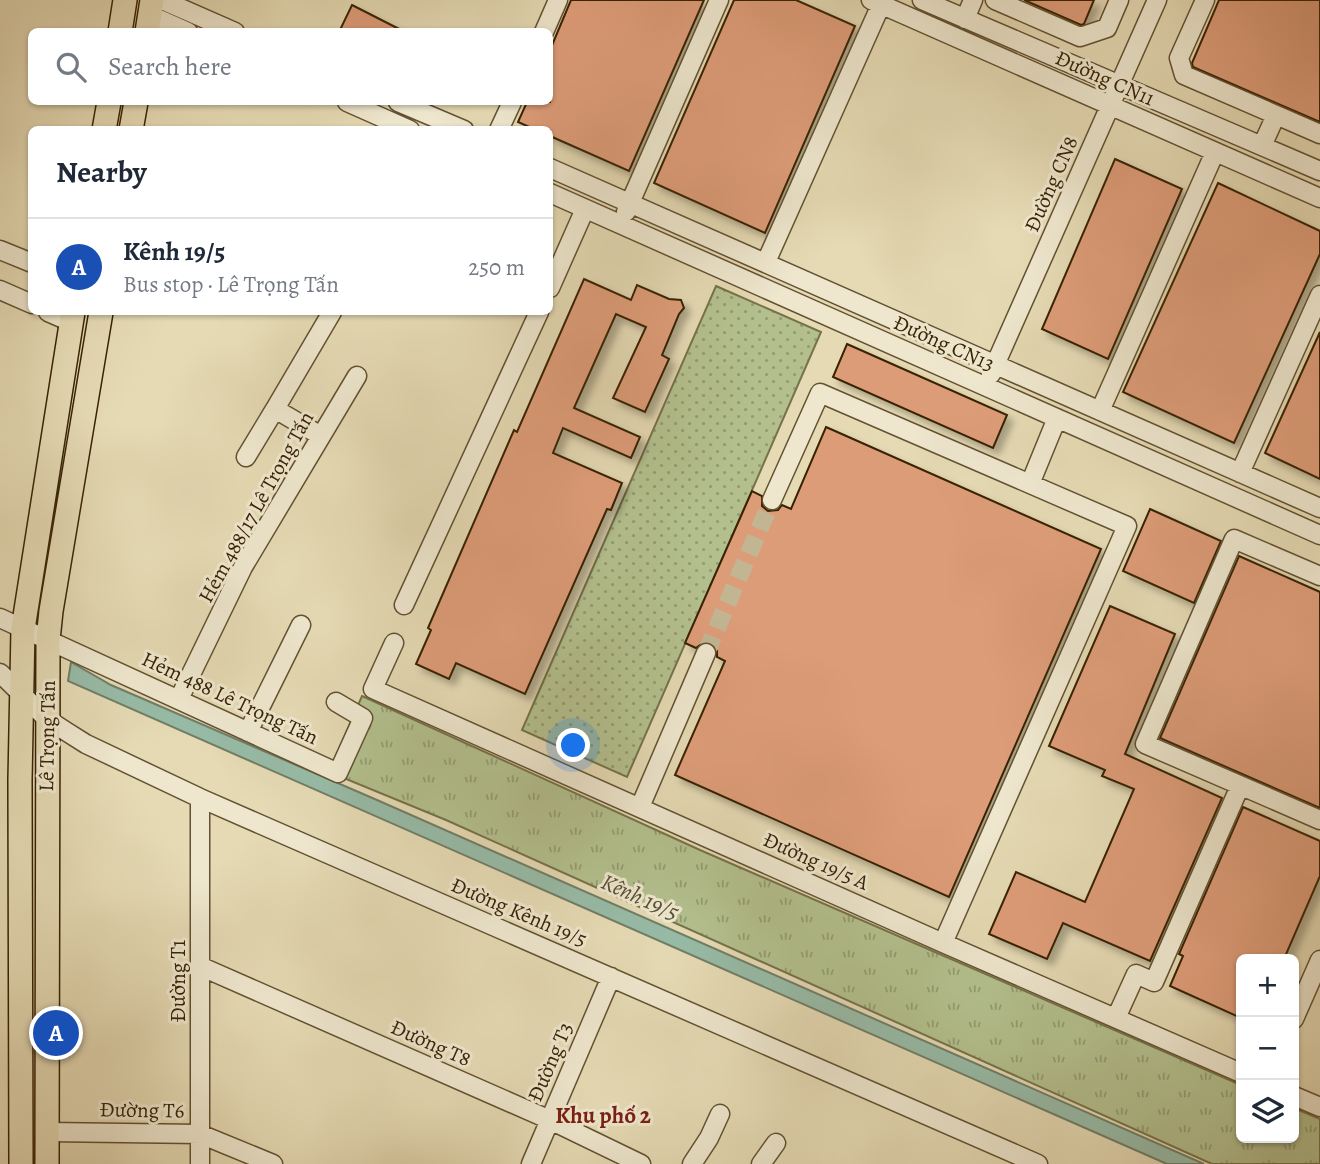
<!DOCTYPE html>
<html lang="en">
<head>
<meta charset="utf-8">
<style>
  body { margin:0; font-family:Alegreya,serif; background:#f2f2f3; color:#1f2937 }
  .controls { position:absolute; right:21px; bottom:21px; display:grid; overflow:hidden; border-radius:10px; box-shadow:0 2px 5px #0004 }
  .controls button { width:63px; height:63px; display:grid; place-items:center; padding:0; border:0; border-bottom:2px solid #e0e1e3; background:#fff; color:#1f2937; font:35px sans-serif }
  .you { position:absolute; left:574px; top:746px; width:24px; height:24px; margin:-18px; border:5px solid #fff; border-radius:50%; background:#1a73e8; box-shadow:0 0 0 10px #1a73e833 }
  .badge { display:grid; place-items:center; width:46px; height:46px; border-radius:50%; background:#8f2418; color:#fff; font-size:23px; font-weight:700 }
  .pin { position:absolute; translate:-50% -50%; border:4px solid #fff; box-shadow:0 2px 7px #0006 }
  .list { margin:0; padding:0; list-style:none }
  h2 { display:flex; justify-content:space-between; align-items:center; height:91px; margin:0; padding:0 28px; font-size:30px }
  h2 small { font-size:23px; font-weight:400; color:#747a83 }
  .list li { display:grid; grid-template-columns:46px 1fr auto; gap:21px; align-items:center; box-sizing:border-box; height:98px; padding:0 28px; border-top:2px solid #e0e1e3 }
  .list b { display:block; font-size:26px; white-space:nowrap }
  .list p { margin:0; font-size:23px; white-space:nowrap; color:#747a83 }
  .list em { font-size:23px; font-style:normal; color:#747a83 }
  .icon { flex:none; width:38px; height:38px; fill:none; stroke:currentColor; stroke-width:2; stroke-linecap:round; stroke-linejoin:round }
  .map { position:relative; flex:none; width:1320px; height:1164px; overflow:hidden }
  .search { position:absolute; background:#fff; box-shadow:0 2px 5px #0004; left:28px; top:28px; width:525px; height:77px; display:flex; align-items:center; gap:18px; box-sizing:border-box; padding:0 24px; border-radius:10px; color:#747a83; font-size:26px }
  .panel { position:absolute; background:#fff; box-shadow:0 2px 5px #0004; left:28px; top:126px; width:525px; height:189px; border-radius:10px }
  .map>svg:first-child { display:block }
</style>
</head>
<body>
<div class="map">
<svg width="1320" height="1164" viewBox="0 0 1320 1164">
  <defs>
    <pattern id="grass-dots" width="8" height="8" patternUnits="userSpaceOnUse" patternTransform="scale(1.75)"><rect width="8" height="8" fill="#b3c08e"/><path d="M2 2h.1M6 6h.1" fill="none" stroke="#939c72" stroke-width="1.8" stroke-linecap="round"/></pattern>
    <pattern id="park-tufts" width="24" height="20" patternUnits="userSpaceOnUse" patternTransform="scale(1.75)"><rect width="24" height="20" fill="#b3c08e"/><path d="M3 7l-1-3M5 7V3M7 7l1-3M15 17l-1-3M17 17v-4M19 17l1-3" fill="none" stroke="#939c72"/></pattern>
    <filter id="shadow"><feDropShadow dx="6" dy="6" stdDeviation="3.5" flood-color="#0004"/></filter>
  </defs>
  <rect width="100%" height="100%" fill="#e5dab4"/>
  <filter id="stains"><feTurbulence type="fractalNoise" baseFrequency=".00286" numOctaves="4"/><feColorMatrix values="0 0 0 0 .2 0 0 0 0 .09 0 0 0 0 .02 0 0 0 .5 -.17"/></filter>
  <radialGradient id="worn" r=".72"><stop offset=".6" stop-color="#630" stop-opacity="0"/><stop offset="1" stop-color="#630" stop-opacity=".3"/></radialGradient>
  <!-- grass -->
  <path fill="url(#grass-dots)" stroke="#76724a" stroke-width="2" d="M716,286L821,332L627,777L522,730Z"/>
  <!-- park -->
  <path fill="url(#park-tufts)" stroke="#76724a" stroke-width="2" d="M362,696L700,850L1241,1085V1138H1294V1108L1320,1119V1164H1212L446,820L329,772Z"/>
  <!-- water -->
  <path fill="#97bba7" stroke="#717e66" stroke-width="2" d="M71,662L111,685L377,800L1204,1164H1167L68,681Z"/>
  <!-- building -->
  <path fill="#dd9c78" stroke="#382305" stroke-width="2" filter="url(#shadow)" d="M571,0H704L629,171L550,136V130H536L518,122L527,102H550V50Z
    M734,0H796L855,26L765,233L654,183Z
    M1024,0H1094L1084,24L1081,25Z
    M1219,0H1320V122L1193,67L1192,63Z
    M352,5L405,32H339Z
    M1115,159L1182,189L1108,359L1042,329Z
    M1218,183L1320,231V254L1234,443L1123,392Z
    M584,279L631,300L637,285L669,299L681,300L684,308L679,314L662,355L669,359L645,412L613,398L646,327L616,314L574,408L640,437L631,458L563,428L553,453L622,483L611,510L607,509L525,694L456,663L449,679L416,664L431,630L428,628L514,430L517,432Z
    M1320,332V479L1265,453Z
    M847,344L1007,415L993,448L833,377Z
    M826,427L1101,549L949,897L675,775L725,661L717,657V651L711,643L704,642L696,648L685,643L752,491L762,496V506L768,511L778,510L782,505L791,509Z
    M1150,509L1221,541L1194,603L1123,571Z
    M1239,556L1320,592V808L1160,738Z
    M1110,606L1175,634L1125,754L1222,798L1150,961L1063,923L1047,959L989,934L1016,872L1085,902L1134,789L1102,776L1105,770L1049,746Z
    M1243,807L1320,841V876L1284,959H1241V1018L1170,986L1183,956L1179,954Z"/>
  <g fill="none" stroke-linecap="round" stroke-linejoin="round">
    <!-- minor-tunnel -->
    <path stroke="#c2b591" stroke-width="18" stroke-dasharray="18 9" stroke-linecap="butt" d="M706,653L772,500"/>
    <defs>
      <path id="minor" d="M162,0L235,32
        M871,0L1320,198
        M922,0L1320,171
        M995,0L1080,37L1107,28L1119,0
        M1205,0L1179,58L1184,75L1320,134
        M150,15L188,32
        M965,19L973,0
        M544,32L558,0
        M347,102L410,130
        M398,102L464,130
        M499,130L512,102
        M1262,146L1276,115
        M550,168L1320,508
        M550,193L1320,535
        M626,212L719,0
        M0,250L32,263
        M766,262L883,0
        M550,288L585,209
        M0,290L32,304
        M48,312L71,322
        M991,374L1157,0
        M275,409L332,312
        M1100,411L1215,152
        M246,457L275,409L321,436
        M1240,473L1320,295
        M1030,484L1057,418
        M772,500L820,393L1127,526L943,943
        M1320,576L1234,539L1145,744L1320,820
        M404,605L539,312
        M0,618L338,773L363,718L336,702
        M394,643L373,689L943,943L1241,1073
        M0,673L47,719L67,732L86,744L200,798L1038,1164
        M179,699L243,567L357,376
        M248,732L301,625
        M200,798V1164
        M640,807L706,653
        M202,967L550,1120L641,1164
        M1116,1018L1136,974L1154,982L1240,786
        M1294,1019L1320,960
        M1294,1096L1320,1107
        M47,1132L200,1134L273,1164
        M531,1164L611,977
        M692,1164L709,1138L720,1114
        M761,1164L776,1143"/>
      <path id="major" d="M120,32L125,0
        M147,32L152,0
        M104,130L109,102
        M131,130L136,102
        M21,1164L20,780L23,629L73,312
        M47,1164L48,640L51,611L101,312"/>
    </defs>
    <!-- minor casing -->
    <use href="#minor" stroke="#635131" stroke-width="21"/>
    <!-- major casing -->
    <use href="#major" stroke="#382305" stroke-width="26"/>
    <!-- minor -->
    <use href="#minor" stroke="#eee7ce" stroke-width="18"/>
    <!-- major -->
    <use href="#major" stroke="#e5dab4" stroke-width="23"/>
  </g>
  <g text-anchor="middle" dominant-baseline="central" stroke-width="6" stroke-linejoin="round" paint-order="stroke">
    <!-- street labels -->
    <g font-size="21" fill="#382305" stroke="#eee7ce">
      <text transform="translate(1105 78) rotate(24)">Đường CN11</text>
      <text transform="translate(1051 184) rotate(-66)">Đường CN8</text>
      <text transform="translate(944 343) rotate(24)">Đường CN13</text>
      <text transform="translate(256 507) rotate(-61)">Hẻm 488/17 Lê Trọng Tấn</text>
      <text transform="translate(230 698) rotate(25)">Hẻm 488 Lê Trọng Tấn</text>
      <text transform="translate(47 736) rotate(-89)">Lê Trọng Tấn</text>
      <text transform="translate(816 861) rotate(24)">Đường 19/5 A</text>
      <text transform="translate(519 912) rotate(23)">Đường Kênh 19/5</text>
      <text transform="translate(178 981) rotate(-90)">Đường T1</text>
      <text transform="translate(431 1043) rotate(24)">Đường T8</text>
      <text transform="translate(550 1062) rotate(-67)">Đường T3</text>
      <text transform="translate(142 1110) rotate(1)">Đường T6</text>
    </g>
    <!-- water labels -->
    <g font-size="23" font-style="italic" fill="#545136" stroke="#eee7ce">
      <text transform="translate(640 897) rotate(24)">Kênh 19/5</text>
    </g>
    <!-- neighbourhood labels -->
    <g font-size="23" font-weight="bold" fill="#7a1f14" stroke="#eee7ce">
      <text x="603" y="1115">Khu phố 2</text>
    </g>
  </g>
  <rect width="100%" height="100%" filter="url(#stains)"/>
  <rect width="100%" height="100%" fill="url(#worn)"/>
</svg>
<div class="controls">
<button>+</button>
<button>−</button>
<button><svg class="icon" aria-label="layers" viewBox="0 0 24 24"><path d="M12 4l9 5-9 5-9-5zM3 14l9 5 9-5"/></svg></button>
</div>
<div class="you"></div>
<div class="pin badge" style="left:56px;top:1033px;background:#1a4fb4">A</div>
<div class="search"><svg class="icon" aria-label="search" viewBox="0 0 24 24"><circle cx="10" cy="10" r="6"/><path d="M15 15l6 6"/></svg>Search here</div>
<section class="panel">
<h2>Nearby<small></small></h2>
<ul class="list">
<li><span class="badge" style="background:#1a4fb4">A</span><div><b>Kênh 19/5</b><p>Bus stop · Lê Trọng Tấn</p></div><em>250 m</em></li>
</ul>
</section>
</div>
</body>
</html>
